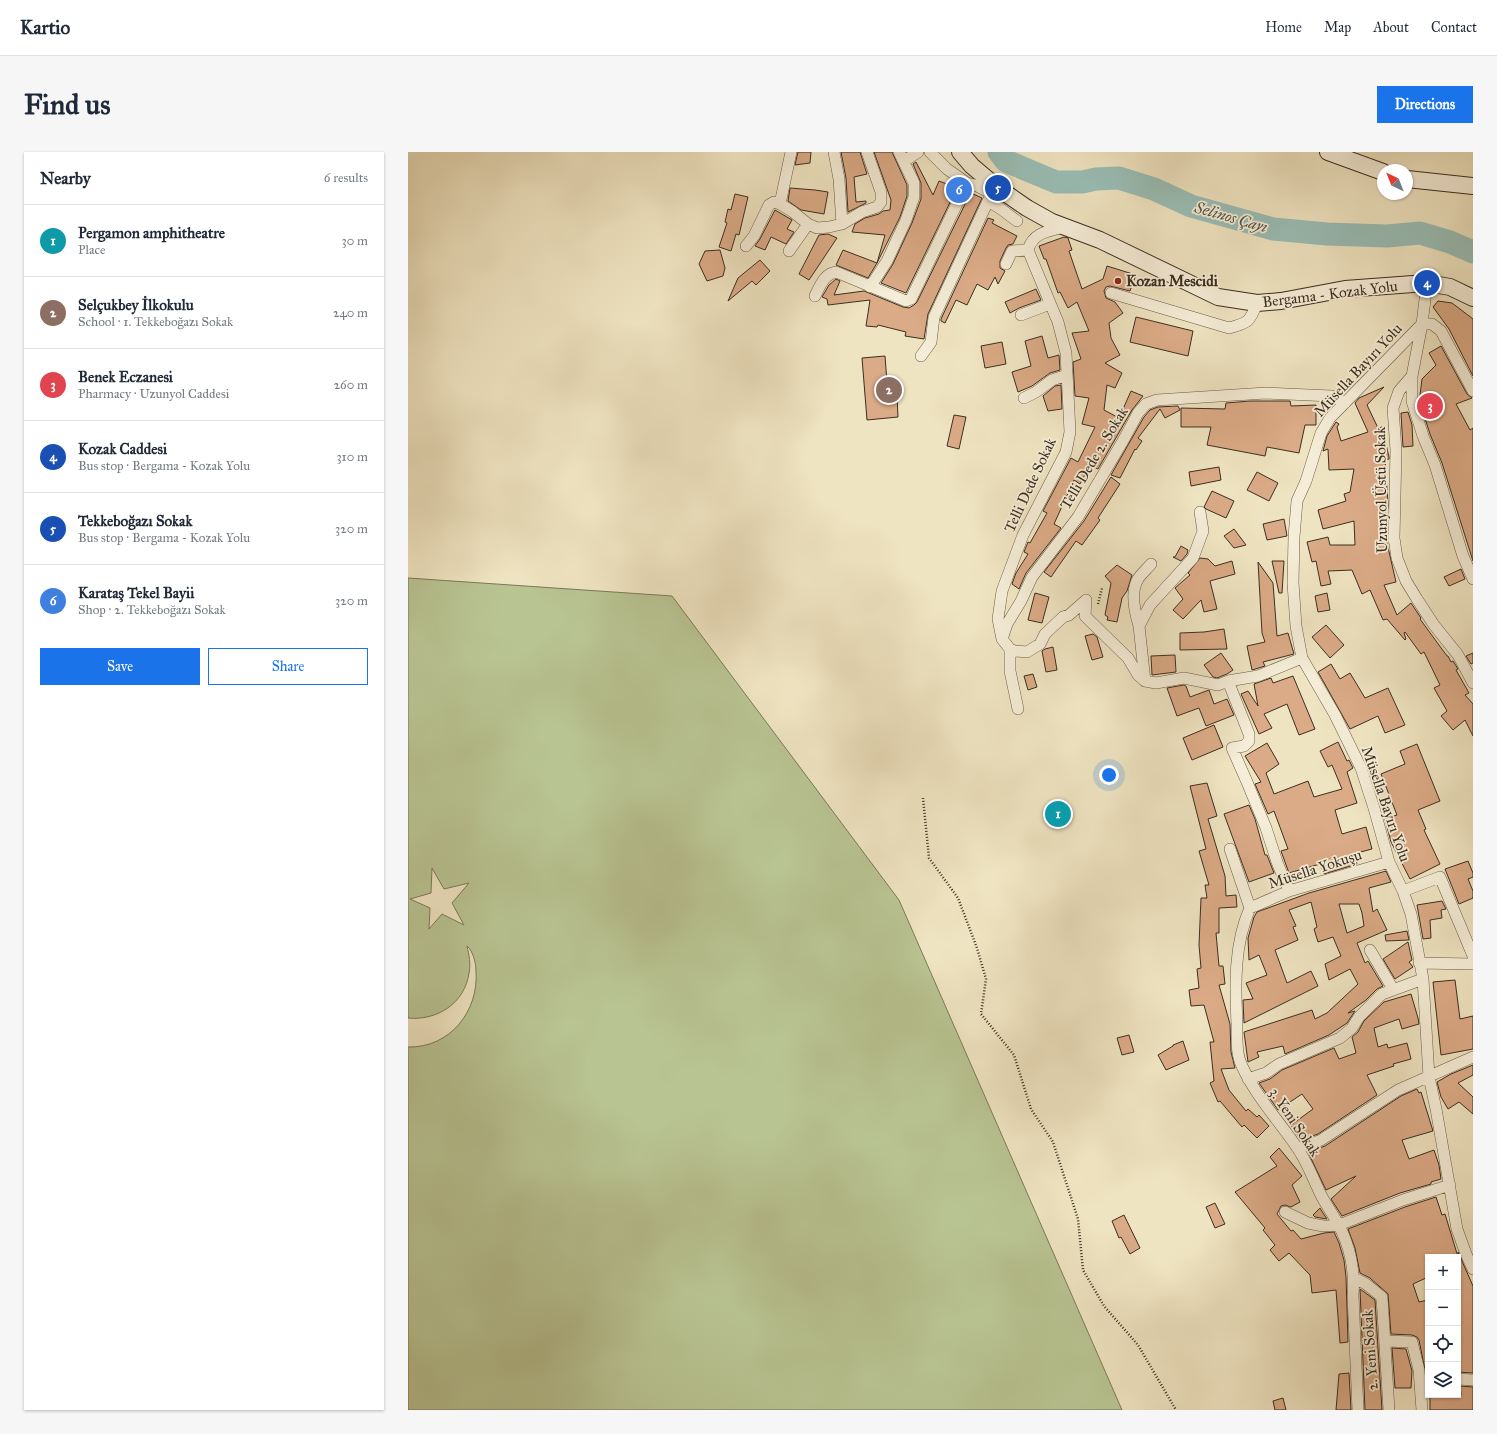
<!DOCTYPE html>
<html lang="en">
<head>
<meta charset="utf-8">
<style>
  body { margin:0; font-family:"IM FELL Great Primer",serif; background:#f6f6f7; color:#1f2937 }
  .controls { position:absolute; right:12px; bottom:12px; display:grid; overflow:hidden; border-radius:0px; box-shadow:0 1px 3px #0004 }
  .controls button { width:36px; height:36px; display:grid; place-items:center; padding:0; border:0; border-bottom:1px solid #e0e1e3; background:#fff; color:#1f2937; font:20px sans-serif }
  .compass { position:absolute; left:969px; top:12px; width:36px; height:36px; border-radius:50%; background:#fff; box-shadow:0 1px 3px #0004; rotate:317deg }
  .you { position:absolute; left:701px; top:623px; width:14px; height:14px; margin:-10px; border:3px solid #fff; border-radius:50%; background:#1a73e8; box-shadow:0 0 0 6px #1a73e833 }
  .badge { display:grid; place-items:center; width:26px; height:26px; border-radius:50%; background:#1a73e8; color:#fff; font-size:13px; font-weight:700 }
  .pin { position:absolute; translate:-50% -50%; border:2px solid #fff; box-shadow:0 1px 4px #0006 }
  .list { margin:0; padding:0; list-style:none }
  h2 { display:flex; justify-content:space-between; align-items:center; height:52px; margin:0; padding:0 16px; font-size:17px }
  h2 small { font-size:13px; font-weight:400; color:#747a83 }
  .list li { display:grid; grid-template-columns:26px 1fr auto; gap:12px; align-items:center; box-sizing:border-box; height:72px; padding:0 16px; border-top:1px solid #e0e1e3 }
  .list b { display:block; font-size:15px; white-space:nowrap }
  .list p { margin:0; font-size:13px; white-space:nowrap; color:#747a83 }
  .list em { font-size:13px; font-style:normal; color:#747a83 }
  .actions { display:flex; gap:8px; padding:12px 16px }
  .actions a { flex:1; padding:9px 0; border:1px solid #1a73e8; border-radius:0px; text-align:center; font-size:14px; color:#1a73e8 }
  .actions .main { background:#1a73e8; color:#fff }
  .icon { flex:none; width:22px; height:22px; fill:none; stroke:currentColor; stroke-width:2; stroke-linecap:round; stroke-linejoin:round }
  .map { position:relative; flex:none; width:1065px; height:1258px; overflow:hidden; border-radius:0px }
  header { display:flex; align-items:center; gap:24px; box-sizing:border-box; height:56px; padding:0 20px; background:#fff; border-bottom:1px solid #e0e1e3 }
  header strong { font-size:19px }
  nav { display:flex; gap:22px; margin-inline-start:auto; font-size:14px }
  .intro { display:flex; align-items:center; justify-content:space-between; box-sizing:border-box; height:96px; padding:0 24px }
  h1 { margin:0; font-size:28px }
  .button { padding:10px 18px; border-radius:0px; background:#1a73e8; color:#fff; font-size:14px; font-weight:700 }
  main { display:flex; gap:24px; padding:0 24px }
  aside { flex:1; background:#fff; border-radius:0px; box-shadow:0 1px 3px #0004 }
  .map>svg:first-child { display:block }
</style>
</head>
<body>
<header>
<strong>Kartio</strong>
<nav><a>Home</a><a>Map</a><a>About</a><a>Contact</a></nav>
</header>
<div class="intro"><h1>Find us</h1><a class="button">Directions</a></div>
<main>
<aside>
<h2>Nearby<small>6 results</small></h2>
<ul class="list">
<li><span class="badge" style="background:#0f9aa8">1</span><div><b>Pergamon amphitheatre</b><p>Place</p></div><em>30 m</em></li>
<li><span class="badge" style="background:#8d6e63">2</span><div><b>Selçukbey İlkokulu</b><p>School · 1. Tekkeboğazı Sokak</p></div><em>240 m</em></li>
<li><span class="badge" style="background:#e0444e">3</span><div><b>Benek Eczanesi</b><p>Pharmacy · Uzunyol Caddesi</p></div><em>260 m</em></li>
<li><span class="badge" style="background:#1a4fb4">4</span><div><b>Kozak Caddesi</b><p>Bus stop · Bergama - Kozak Yolu</p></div><em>310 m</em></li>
<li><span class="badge" style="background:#1a4fb4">5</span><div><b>Tekkeboğazı Sokak</b><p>Bus stop · Bergama - Kozak Yolu</p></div><em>320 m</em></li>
<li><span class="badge" style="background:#3f7fe0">6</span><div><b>Karataş Tekel Bayii</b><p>Shop · 2. Tekkeboğazı Sokak</p></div><em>320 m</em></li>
</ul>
<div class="actions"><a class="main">Save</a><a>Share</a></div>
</aside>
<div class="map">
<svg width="1065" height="1258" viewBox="0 0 1065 1258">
  <rect width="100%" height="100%" fill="#efe4c1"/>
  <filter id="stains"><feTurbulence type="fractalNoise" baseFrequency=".005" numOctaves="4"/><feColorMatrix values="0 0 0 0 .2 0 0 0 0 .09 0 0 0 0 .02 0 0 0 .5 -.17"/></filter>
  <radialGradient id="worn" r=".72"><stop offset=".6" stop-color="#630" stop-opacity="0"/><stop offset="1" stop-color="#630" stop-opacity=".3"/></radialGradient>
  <!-- green -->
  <path fill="#b9c493" stroke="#7a795a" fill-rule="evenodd" d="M0,426L264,444L491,748L714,1258H0V895C42,896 71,859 68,819C68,811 65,799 59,794C61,803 63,812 61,821C57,851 29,869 0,866ZM24,716L36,737L61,731L44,751L56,773L34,762L21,777L22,756L2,747L23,741Z"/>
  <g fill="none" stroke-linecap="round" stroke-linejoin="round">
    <!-- river -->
    <path stroke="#9abeb6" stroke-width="23" d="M591,0L598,9L648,30H674L688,27L711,26L746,37L783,54L865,77L919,82L979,84L1012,81L1042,90L1065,100"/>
  </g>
  <!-- building -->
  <path fill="#dbaa86" stroke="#3c2e21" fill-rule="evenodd" d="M390,0H403L402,11L387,13Z
    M433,0H452L459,22L446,25L448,50L458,49V51L440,60L438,26Z
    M466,0H484L499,33V44L492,65L469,111L477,83L444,80L447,72L457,66L471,62L475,59L482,58L483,48Z
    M508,10L525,43L531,29L549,36L498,141L473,131L485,112L504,71L513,47V31L505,12Z
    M382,36L407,38L420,40L416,62L393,58L380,49Z
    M563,41L574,46L520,162L516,187L497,184L498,180L470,173L469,175L458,174L462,148L420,153L419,147L414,145L421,133L428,127L432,129L426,143L456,139L495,155L501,156L506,153L509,150L562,42Z
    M327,42L340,45L331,83L328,82L323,99L311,95L319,71L317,70L320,57L323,58Z
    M367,58L384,68L379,77L386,80L378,92L363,85L357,98L347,94L352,87Z
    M580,66L586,68L584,71L609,84L605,92L600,93L598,96L592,109V116L597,119L590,132L587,125L580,138L569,132L559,153L548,148L537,171L533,169V167Z
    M420,82L429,86L401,128L391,122L411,83Z
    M656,85L660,86L664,98L661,99L674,137L695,127L699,114L728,123L722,139L702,134L698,135L696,139L698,146L707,150L715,161L701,171L703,186L712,203L697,211L714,221L707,236L699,233L696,258L711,266L723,239L735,244L724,258L690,317L682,313L672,332L666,328L646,372L653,376L618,421L611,437L604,432L608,421L620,402L616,400L620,390L622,391L639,361L635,359L663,306L670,310L687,275L674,272L681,246L667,244L665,210L673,207L664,181L681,179L669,150L660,156L652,140L650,141L638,107H636L631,94Z
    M312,98L317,116L315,124L299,129L291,112L297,99Z
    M435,98L469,111L460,126L428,113Z
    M352,108L362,119L348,133L344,129L320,149L330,126Z
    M628,137L633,148L611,156L602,161L597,150Z
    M1030,149L1044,151L1065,167V224L1041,177L1025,155Z
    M728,165L785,179L780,204L722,190Z
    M634,184L640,206L651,203L652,218L642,221L624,234L610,240L604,220L623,214L617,189Z
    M594,190L598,212L577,216L573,194Z
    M1033,194L1059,242L1064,246L1048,252L1062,278L1065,276V409L1034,311L1022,282L1015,260L1012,243L1014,227L1028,213L1021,201Z
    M477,204L480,244L489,243L490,265L459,268L454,206Z
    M653,233L654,257L640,259L635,244L647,234Z
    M976,235L959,253L970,276L974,275L981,305V307L977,308L980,351V357L977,358L979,391L988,430L976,433L989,463L1003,451L1013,466L1012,467L1039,504H1040L1043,510L1045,509L1050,517L1048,518L1061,541L1057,543L1065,552V584L1057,568L1045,578L1033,564L1039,559L1026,536L1032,533L1016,500L1013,502L997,480L996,481L998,487L997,488L979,467L975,468L962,438L954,442L944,418L920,419L923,432L913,434L908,409L904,410L899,390L920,385L922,393H947L946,369L915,377L910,358L938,349L936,342L942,340L946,317L921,318L920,297L915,299L919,284L928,270L931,272L929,275L933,289L960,280L947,251L951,246Z
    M842,249H882L883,254L908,253V273H897L891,301L859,295L857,304L799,293L803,275H773V256L817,257L818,251Z
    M770,254L772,258L757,266L752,257L730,286L734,289L728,298L727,297L712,326L703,323L736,265L742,258L750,255Z
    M1000,260L1004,273L1005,294L995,295L993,261Z
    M546,263L558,265L551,297L539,294Z
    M811,315L813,328L783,334L781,320Z
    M849,320L870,331L861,349L839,338Z
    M703,325L712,332L690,366L692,368L674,393L668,389L643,425L636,420L676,369Z
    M804,339L826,349L818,366L798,357L796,355Z
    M876,367L879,384L859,388L855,372Z
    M826,377L838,393L826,396L816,384Z
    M773,394L780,398L779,402L773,409L765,405H767Z
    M792,406L800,407L807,414L824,409L827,422L802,429L809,457L796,460L793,448L775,467L765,458L775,447L767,436L782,423L780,421Z
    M864,409H876L874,441H871Z
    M850,410L865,431L869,484L880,481L886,502L855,510L857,514L844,518L839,494L857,490L854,481Z
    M709,413L724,423L719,439L714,446L709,470L699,468L700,465L697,463L703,431L697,424Z
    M1053,417L1057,427L1041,434L1036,425Z
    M627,441L641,445L634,471L620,468Z
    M919,441L922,458L910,460L907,444Z
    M918,473L936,493L922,506L904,485Z
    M816,477L819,497L772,498V481L796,480Z
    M685,482L689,485L695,505L684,508L677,484Z
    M645,495L649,518L638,520L634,499L637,497Z
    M813,501L825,518L819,522L809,526L805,525L796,513Z
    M1065,501V511L1063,512L1058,504Z
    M767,503L768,520L744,523L743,504Z
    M923,512L932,527L942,521L957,546L980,536L997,573L977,581L970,564L942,577L910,520Z
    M625,522L629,535L620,538L616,524Z
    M885,524L907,577L891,583L879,552L856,562L864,576L851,582L833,542L840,539L850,554L846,532L863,526L865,531Z
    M776,533L778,534L782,545L801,538L806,552L819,547L826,563L798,574L791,556L769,564L759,536Z
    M806,573L815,595L784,608L775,586Z
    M930,590L939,609L941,608L945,616L939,620L949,651L927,658L934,682L958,675L964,697L945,702L949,712L916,722L912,712L881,721L873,699L880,697L866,659L860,662L847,632L853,630L837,604L859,591L871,612L858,621L866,642L900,629L906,645L934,637L924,613L920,615L912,599Z
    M1009,592L1032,649L1010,658L1018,677L1016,678L1032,712L1002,727L983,690L977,667L989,663L973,622L997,612L992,599Z
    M799,631L809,664L800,667L817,724L818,744L828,743L829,755L811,756V781H808L811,814H815L817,832L811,833L822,872L823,900L827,916L813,917L821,938L838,959L840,957L849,965L851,963L861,974L849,986L836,973L834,975L812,949L810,950L802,931L806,929L802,890H806L796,853L783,854L781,838L791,836L789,817L793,816L791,793L793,746H799L797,733H801L791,699L798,697L782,634Z
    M841,653L847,667L857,703H859L866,721L841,730L816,662Z
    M1060,709L1065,721V725L1060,727L1065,739V746L1051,752L1037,717Z
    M978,719L983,730L961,736L965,760L969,757L979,778L949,791L957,811L960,809L975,834L969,837L958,848L940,861L947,859L939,871L921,883L877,902L875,894L849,900L851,905L840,910L836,880L904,858L907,867L919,861L950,832L942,817L921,828L917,812L933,804L925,785L910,790L906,777L909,775L903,750L881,758L888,774L885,775L890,788L867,798L879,831L903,819L910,834L836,871L835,848L845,847L838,831L859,823L851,803L841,808L840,786L846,765L849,760L901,741ZM931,752H951L954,761L956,774L939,781Z
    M1034,749L1038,757L1033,758L1034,766L1022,768L1023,786L1015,787L1009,753Z
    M999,779L1001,788L978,789L977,783Z
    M1000,790L1004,808L1001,810L1005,815L987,827L975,807Z
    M1047,828L1052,867L1065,864V897L1033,903L1025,830Z
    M1003,842L1010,866L1011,872L994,877L991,867L966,876L970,895L979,892L980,896L999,891L1003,907L985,912L986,914L959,923L969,943L910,982L893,988L883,973L905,957L894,942L870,958L851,931L862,927L874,918L926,896L931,907L948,901L944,885L950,880L956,869L976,850Z
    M721,883L726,900L714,903L709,886Z
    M775,889L781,908L758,918L750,903L765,894V893Z
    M1065,913V923L1050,931L1065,945V962L1051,950L1040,957L1033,945L1029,930L1043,922Z
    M1009,937L1011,941L1013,940L1025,979L994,988L1001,1007L1026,998L1031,1013L1033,1027L1023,1030V1032L992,1041L934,1064L923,1047L948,1024L918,1038L900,1000L917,994L993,944Z
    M871,996L894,1024L884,1033L892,1050L883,1055L877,1053L873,1054L869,1062L883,1079L885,1078L893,1087L916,1081L926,1080L931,1091L936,1108L938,1125L940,1190L932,1191L928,1138L904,1141L902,1123L881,1101L871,1109L862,1098L867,1093L855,1078L857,1076L827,1040L869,1014L862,1005Z
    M1028,1045L1034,1063L1037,1062L1050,1105V1100L1065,1134V1221L1050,1220V1105H1020V1125L1005,1132L1011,1150L1020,1148V1222L1018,1223L1011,1188L1009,1185L1004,1183L983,1182L980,1142L962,1126L952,1121L947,1096L940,1077L997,1055Z
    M807,1051L817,1072L807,1076L798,1055Z
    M912,1056L913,1058L919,1067L907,1065L905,1063Z
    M716,1063L732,1096L722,1102L713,1085L711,1086L704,1069Z
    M952,1137L967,1148L974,1258H957Z
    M984,1196L998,1197L1004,1219L1003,1236H987Z
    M941,1221L943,1258H928L931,1222Z
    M1052,1234L1065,1235V1258H1022V1243H1053Z
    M875,1246L878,1258H867L865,1249Z"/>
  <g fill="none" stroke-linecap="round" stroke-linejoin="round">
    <defs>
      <path id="street" d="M383,0L372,52L385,60L400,72L409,76L421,75L434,72L454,60L469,55L473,50V40L459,0
        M426,0L431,27L434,72
        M522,0L539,17L559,31L567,33L584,42
        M496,9L510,0
        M580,49L593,57L609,69
        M656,75C641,79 625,80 620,98L650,170L658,201L662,280L658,300L615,383L594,439L590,467L594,487L602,497L607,499L619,500L632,492L637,482L655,465L661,463L678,448L677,464L720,506L730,523L737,529
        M338,94L346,84L361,53L366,50L372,52
        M381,99L400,72
        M598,112L604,99L620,98
        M1019,131L1014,172L1004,224V249L1015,284L1027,313L1055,404L1065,427
        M462,135L479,109L498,68L506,45V31L491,0
        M703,141L821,176C840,171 842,170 849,151
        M407,144C412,134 416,122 428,120L498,149L503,147L559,31
        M613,163L642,152
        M513,204L523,190L526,165L580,49L584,42L590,36
        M1004,224L991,239L985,256L988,298L986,386L989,406L998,429L1009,447L1026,473L1050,503L1065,531
        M1065,239L1033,179L1024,172H1014L922,266L913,281L898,329L889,349L886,385L885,431L888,474L894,506L927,563L953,616L966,656L981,710L995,739L1003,762L1015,827L1021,925L1028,957L1049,1077L1058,1102L1065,1117
        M616,246L628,240L644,228L659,223
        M792,360L795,379L785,406L742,453L731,474L737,529L748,531L776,526L810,533L820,529
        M731,474C727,461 722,440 730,427C733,422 739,417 743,412
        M594,487L599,472L613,449L624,425L670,365L716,287L730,261L738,252L749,248L858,241L924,244L937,251
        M602,497V519L610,557
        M822,697L842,756C826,792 827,833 829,872C829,886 828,902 834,914C847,943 870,968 888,994C899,1009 905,1027 913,1043C918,1053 925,1062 930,1072C942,1093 947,1119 945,1143L950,1258
        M881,739L869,710L858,676L839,630L824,596L836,594L841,589V582L820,529L850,524L894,506
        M995,739L1032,725L1065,804
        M842,756L881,739L981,710
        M962,798L985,837
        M1011,811L1065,812
        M840,927L858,921L871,912L932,886L944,876L951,865L974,842L1015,827
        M890,997L913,988L990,938L1065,905
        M877,1060L900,1071L915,1074L931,1073L995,1048L1042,1033
        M946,1126L958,1132L974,1145L981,1258
        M977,1189L1004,1190L1011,1218L1014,1258
        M1050,1227L1065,1228"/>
      <path id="secondary" d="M552,0L564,14L590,36L619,56L644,70L692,88L810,145L849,151L873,149L937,137L1019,131L1042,135L1065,146
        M920,0L975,20
        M999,27L1065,34"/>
    </defs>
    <!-- street casing -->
    <use href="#street" stroke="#695c49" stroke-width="12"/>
    <!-- secondary casing -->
    <use href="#secondary" stroke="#3c2e21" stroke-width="18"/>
    <!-- path -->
    <path stroke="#3c2e21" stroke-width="2.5" stroke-dasharray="1 2" stroke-linecap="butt" d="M690,452L694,436
      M515,646L521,706L550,746L569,796L578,827L573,862L606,903L623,957L645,990L670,1067L675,1118L696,1154L730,1193L768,1258"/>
    <!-- street -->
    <use href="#street" stroke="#f5edd7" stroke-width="11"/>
    <!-- secondary -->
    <use href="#secondary" stroke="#f5edd7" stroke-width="16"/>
  </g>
  <!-- markers -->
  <circle fill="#8f2418" stroke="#f5edd7" stroke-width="1.5" cx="710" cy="129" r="4"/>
  <g text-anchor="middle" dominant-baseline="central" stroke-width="3.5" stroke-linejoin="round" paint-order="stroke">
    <!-- poi labels -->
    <g font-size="15" font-weight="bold" fill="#3c2e21" stroke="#f5edd7" text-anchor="start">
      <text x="718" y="129">Kozan Mescidi</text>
    </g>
    <!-- street labels -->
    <g font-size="15" fill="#3c2e21" stroke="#f5edd7">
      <text transform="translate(922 142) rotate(-7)">Bergama - Kozak Yolu</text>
      <text transform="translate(950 218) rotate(-47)">Müsella Bayırı Yolu</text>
      <text transform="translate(686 306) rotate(-59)">Telli Dede 2. Sokak</text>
      <text transform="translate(622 333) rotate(-65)">Telli Dede Sokak</text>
      <text transform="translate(973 338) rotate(-91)">Uzunyol Üstü Sokak</text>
      <text transform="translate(978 652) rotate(71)">Müsella Bayırı Yolu</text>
      <text transform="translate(907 717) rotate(-18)">Müsella Yokuşu</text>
      <text transform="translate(887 970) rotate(56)">3. Yeni Sokak</text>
      <text transform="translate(962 1198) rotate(-94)">2. Yeni Sokak</text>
    </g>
    <!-- water labels -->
    <g font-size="16" font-style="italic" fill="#545246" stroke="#f5edd7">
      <text transform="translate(823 65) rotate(16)">Selinos Çayı</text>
    </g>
  </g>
  <rect width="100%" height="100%" filter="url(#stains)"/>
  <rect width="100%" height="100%" fill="url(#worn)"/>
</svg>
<div class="controls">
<button>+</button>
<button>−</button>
<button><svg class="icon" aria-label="locate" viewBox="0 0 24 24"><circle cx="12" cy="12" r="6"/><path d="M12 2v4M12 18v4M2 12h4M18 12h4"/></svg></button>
<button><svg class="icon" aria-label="layers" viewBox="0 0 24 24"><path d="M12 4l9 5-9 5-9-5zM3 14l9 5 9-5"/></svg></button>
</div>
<svg class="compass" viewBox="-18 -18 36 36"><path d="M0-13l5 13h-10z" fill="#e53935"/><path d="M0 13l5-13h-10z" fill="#747a83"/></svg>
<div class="you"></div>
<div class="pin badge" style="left:650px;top:662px;background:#0f9aa8">1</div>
<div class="pin badge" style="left:481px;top:238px;background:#8d6e63">2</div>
<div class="pin badge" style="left:1022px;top:254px;background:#e0444e">3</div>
<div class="pin badge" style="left:1019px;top:131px;background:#1a4fb4">4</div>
<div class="pin badge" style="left:590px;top:36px;background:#1a4fb4">5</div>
<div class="pin badge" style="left:551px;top:38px;background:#3f7fe0">6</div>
</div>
</main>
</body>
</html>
